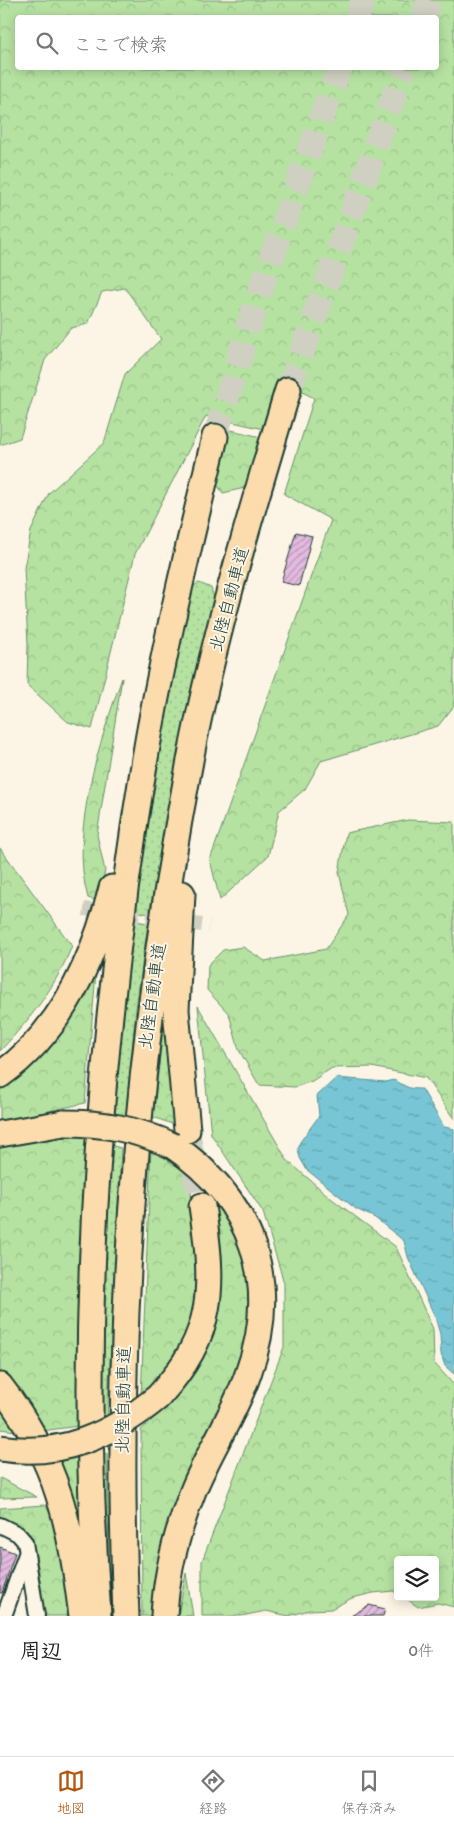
<!DOCTYPE html>
<html lang="ja">
<head>
<meta charset="utf-8">
<style>
  body { margin:0; font-family:Itim,"Klee One",sans-serif; background:#f2f2f2; color:#222 }
  .controls { position:absolute; right:15px; bottom:15px; display:grid; overflow:hidden; border-radius:5px; box-shadow:0 2px 12px #0003 }
  .controls button { width:45px; height:45px; display:grid; place-items:center; padding:0; border:0; border-bottom:1px solid #e0e0e0; background:#fff; color:#222; font:25px sans-serif }
  .list { margin:0; padding:0; list-style:none }
  h2 { display:flex; justify-content:space-between; align-items:center; height:65px; margin:0; padding:0 20px; font-size:21px }
  h2 small { font-size:16px; font-weight:400; color:#767676 }
  .icon { flex:none; width:28px; height:28px; fill:none; stroke:currentColor; stroke-width:2; stroke-linecap:round; stroke-linejoin:round }
  .map { position:relative; flex:none; width:454px; height:1616px; overflow:hidden }
  .search { position:absolute; background:#fff; box-shadow:0 2px 12px #0003; left:15px; right:15px; top:15px; height:55px; display:flex; align-items:center; gap:12px; box-sizing:border-box; padding:0 18px; border-radius:5px; color:#767676; font-size:19px }
  .sheet { height:140px; background:#fff }
  nav { display:flex; justify-content:space-around; align-items:center; box-sizing:border-box; height:70px; border-top:1px solid #e0e0e0; background:#fff; font-size:14px; color:#767676 }
  nav a { display:grid; justify-items:center; gap:2px }
  nav .on { color:#b45309 }
  .map>svg:first-child { display:block }
</style>
</head>
<body>
<div class="map">
<svg width="454" height="1616" viewBox="0 0 454 1616">
  <defs>
    <pattern id="grass-dots" width="8" height="8" patternUnits="userSpaceOnUse" patternTransform="scale(1.25)"><rect width="8" height="8" fill="#b5e2a1"/><path d="M2 2h.1M6 6h.1" fill="none" stroke="#9bc38b" stroke-width="1.8" stroke-linecap="round"/></pattern>
    <pattern id="forest-crowns" width="20" height="18" patternUnits="userSpaceOnUse" patternTransform="scale(1.25)"><rect width="20" height="18" fill="#b5e2a1"/><path d="M2 6a3 3 0 1 1 6 0M12 15a3 3 0 1 1 6 0" fill="none" stroke="#9bc38b"/></pattern>
    <pattern id="water-ripples" width="26" height="14" patternUnits="userSpaceOnUse" patternTransform="scale(1.25)"><rect width="26" height="14" fill="#78c6d5"/><path d="M2 4q2-2 4 0t4 0M15 11q2-2 4 0t4 0" fill="none" stroke="#62a2ae"/></pattern>
    <pattern id="building-hatch" width="6" height="6" patternUnits="userSpaceOnUse" patternTransform="scale(1.25)"><rect width="6" height="6" fill="#e3bae0"/><path d="M-1 1l2-2M0 6l6-6M5 7l2-2" fill="none" stroke="#b798b6"/></pattern>
  </defs>
  <rect width="100%" height="100%" fill="#fcf5e5"/>
  <filter id="ink" filterUnits="userSpaceOnUse"><feTurbulence type="fractalNoise" baseFrequency=".02" numOctaves="2"/><feDisplacementMap in="SourceGraphic" scale="10" xChannelSelector="R" yChannelSelector="G"/><feConvolveMatrix kernelMatrix="1 2 1 2 8 2 1 2 1" color-interpolation-filters="sRGB"/></filter>
  <g filter="url(#ink)">
    <!-- grass -->
    <path fill="url(#grass-dots)" stroke="#6a906a" d="M199,583L211,588L214,598L192,692L149,914L131,910L187,590Z
      M129,920L148,923L136,1008L125,1123L108,1120Z
      M107,1144L121,1148L107,1421L100,1425Z
      M107,1453L110,1616H108L97,1459Z"/>
    <!-- forest -->
    <path fill="url(#forest-crowns)" stroke="#6a906a" fill-rule="evenodd" d="M0,0H454V706L438,726L321,761L305,789L279,811L268,856L220,900L210,860L331,520L284,494L314,398L277,379L264,429L206,416L135,554L92,729L68,722L27,685L28,644L24,568L31,531L49,493L104,443L125,374L161,339L125,288L102,292L88,324L71,328L45,360L20,438L0,445ZM18,18H436V68H18Z
      M227,429L261,437L245,488L223,493L216,483Z
      M122,678L97,835L105,871L98,901L88,898C69,832 100,741 122,678Z
      M408,820L454,822V1119L426,1078L372,1067L332,1068L312,1081L295,1087L259,1085L239,1050L229,1014L207,990L208,965L223,950L243,947L265,961L326,949L349,915L339,872L346,833Z
      M0,848L72,946C55,988 31,1018 0,1051Z
      M96,973L85,1103L0,1122V1083Z
      M169,1000L180,1127L153,1117L164,1020Z
      M198,1006L287,1160L332,1199L396,1247L433,1329L434,1363L454,1385V1607L438,1603L418,1607L404,1597H435V1560H398V1594L393,1591L373,1593L352,1598L331,1609L309,1610L289,1616L266,1611L241,1616H202V1561L284,1347V1283L263,1212L211,1134Z
      M47,1131L90,1134L80,1279L78,1426L42,1431L17,1391L0,1371V1140Z
      M151,1148L187,1168C203,1268 214,1317 141,1398Z
      M218,1203C225,1216 235,1229 240,1243C259,1297 249,1350 227,1401C218,1420 204,1434 197,1454C179,1506 170,1562 157,1616H142L141,1430C164,1408 189,1386 203,1358C226,1313 228,1251 212,1204Z
      M0,1398L24,1432L0,1429Z
      M86,1451L81,1487L79,1541L53,1457Z
      M0,1478L37,1497L0,1498Z
      M45,1505L54,1520L72,1616H44C42,1599 38,1550 30,1538C23,1528 10,1522 0,1519V1508Z
      M186,1573L193,1616H178Z"/>
    <!-- water -->
    <path fill="url(#water-ripples)" stroke="#548f95" d="M336,1078L386,1082C396,1078 396,1082 405,1086C410,1089 417,1089 422,1089L444,1127L454,1129V1374L445,1366L441,1354L440,1334L435,1317L408,1257L404,1241L375,1218L356,1209L307,1170L300,1158L298,1149L300,1142L319,1116L317,1096Z"/>
    <!-- building -->
    <path fill="url(#building-hatch)" stroke="#1f3d34" d="M296,532L312,536L299,586L281,582Z
      M0,1547L15,1553L2,1593H0Z
      M369,1605L385,1609L383,1616H351Z"/>
    <g fill="none" stroke-linecap="round" stroke-linejoin="round">
      <!-- minor-tunnel -->
      <path stroke="#d0d0c2" stroke-width="14" stroke-dasharray="14 7" stroke-linecap="butt" d="M84,909L209,926"/>
      <!-- motorway-tunnel -->
      <path stroke="#d0d0c2" stroke-width="25" stroke-dasharray="25 12" stroke-linecap="butt" d="M357,18L363,0
        M423,18L429,0
        M288,390L404,68
        M215,437L257,299L339,68
        M187,1130L202,1206"/>
      <defs>
        <path id="minor" d="M0,1525L18,1534L25,1542L37,1616
          M4,1616L26,1554"/>
        <path id="motorway" d="M182,894L176,1010L187,1130
          M0,1075C62,1031 94,959 112,888
          M0,1134L64,1123
          M0,1386C59,1462 70,1523 82,1616
          M158,1397C216,1334 214,1287 202,1206
          M98,1616C77,1323 99,1024 149,735C167,635 191,536 215,437
          M126,1616C114,1322 137,1029 194,740C218,622 253,506 288,390
          M164,1616C166,1575 178,1529 193,1491C209,1451 234,1415 248,1374C281,1284 253,1200 173,1146"/>
      </defs>
      <!-- minor casing -->
      <use href="#minor" stroke="#1f3d34" stroke-width="18"/>
      <!-- motorway casing -->
      <use href="#motorway" stroke="#1f3d34" stroke-width="29"/>
      <!-- minor -->
      <use href="#minor" stroke="#fcf5e5" stroke-width="14"/>
      <!-- motorway -->
      <use href="#motorway" stroke="#fcdcac" stroke-width="25"/>
      <defs>
        <path id="motorway-bridge" d="M64,1123C103,1123 137,1129 173,1146
          M0,1448C61,1458 112,1435 158,1397"/>
      </defs>
      <!-- motorway-bridge casing -->
      <use href="#motorway-bridge" stroke="#1f3d34" stroke-width="29" stroke-linecap="butt"/>
      <!-- motorway-bridge -->
      <use href="#motorway-bridge" stroke="#fcdcac" stroke-width="25"/>
    </g>
  </g>
  <g text-anchor="middle" dominant-baseline="central" stroke-width="4" stroke-linejoin="round" paint-order="stroke">
    <!-- street labels -->
    <g font-size="18" fill="#1f3d34" stroke="#fcf5e5">
      <text transform="translate(229 599) rotate(-75)">北陸自動車道</text>
      <text transform="translate(152 996) rotate(-82)">北陸自動車道</text>
      <text transform="translate(123 1400) rotate(-89)">北陸自動車道</text>
    </g>
  </g>
</svg>
<div class="controls">
<button><svg class="icon" aria-label="layers" viewBox="0 0 24 24"><path d="M12 4l9 5-9 5-9-5zM3 14l9 5 9-5"/></svg></button>
</div>
<div class="search"><svg class="icon" aria-label="search" viewBox="0 0 24 24"><circle cx="10" cy="10" r="6"/><path d="M15 15l6 6"/></svg>ここで検索</div>
</div>
<section class="sheet">
<h2>周辺<small>0件</small></h2>
<ul class="list">
</ul>
</section>
<nav>
<a class="on"><svg class="icon" aria-label="map" viewBox="0 0 24 24"><path d="M3 6l6-2 6 2 6-2v14l-6 2-6-2-6 2zM9 4v14M15 6v14"/></svg>地図</a>
<a><svg class="icon" aria-label="directions" viewBox="0 0 24 24"><path d="M12 3l9 9-9 9-9-9zM9 14v-3h6M13 9l2 2-2 2"/></svg>経路</a>
<a><svg class="icon" aria-label="saved" viewBox="0 0 24 24"><path d="M7 4h10v16l-5-4-5 4z"/></svg>保存済み</a>
</nav>
</body>
</html>
